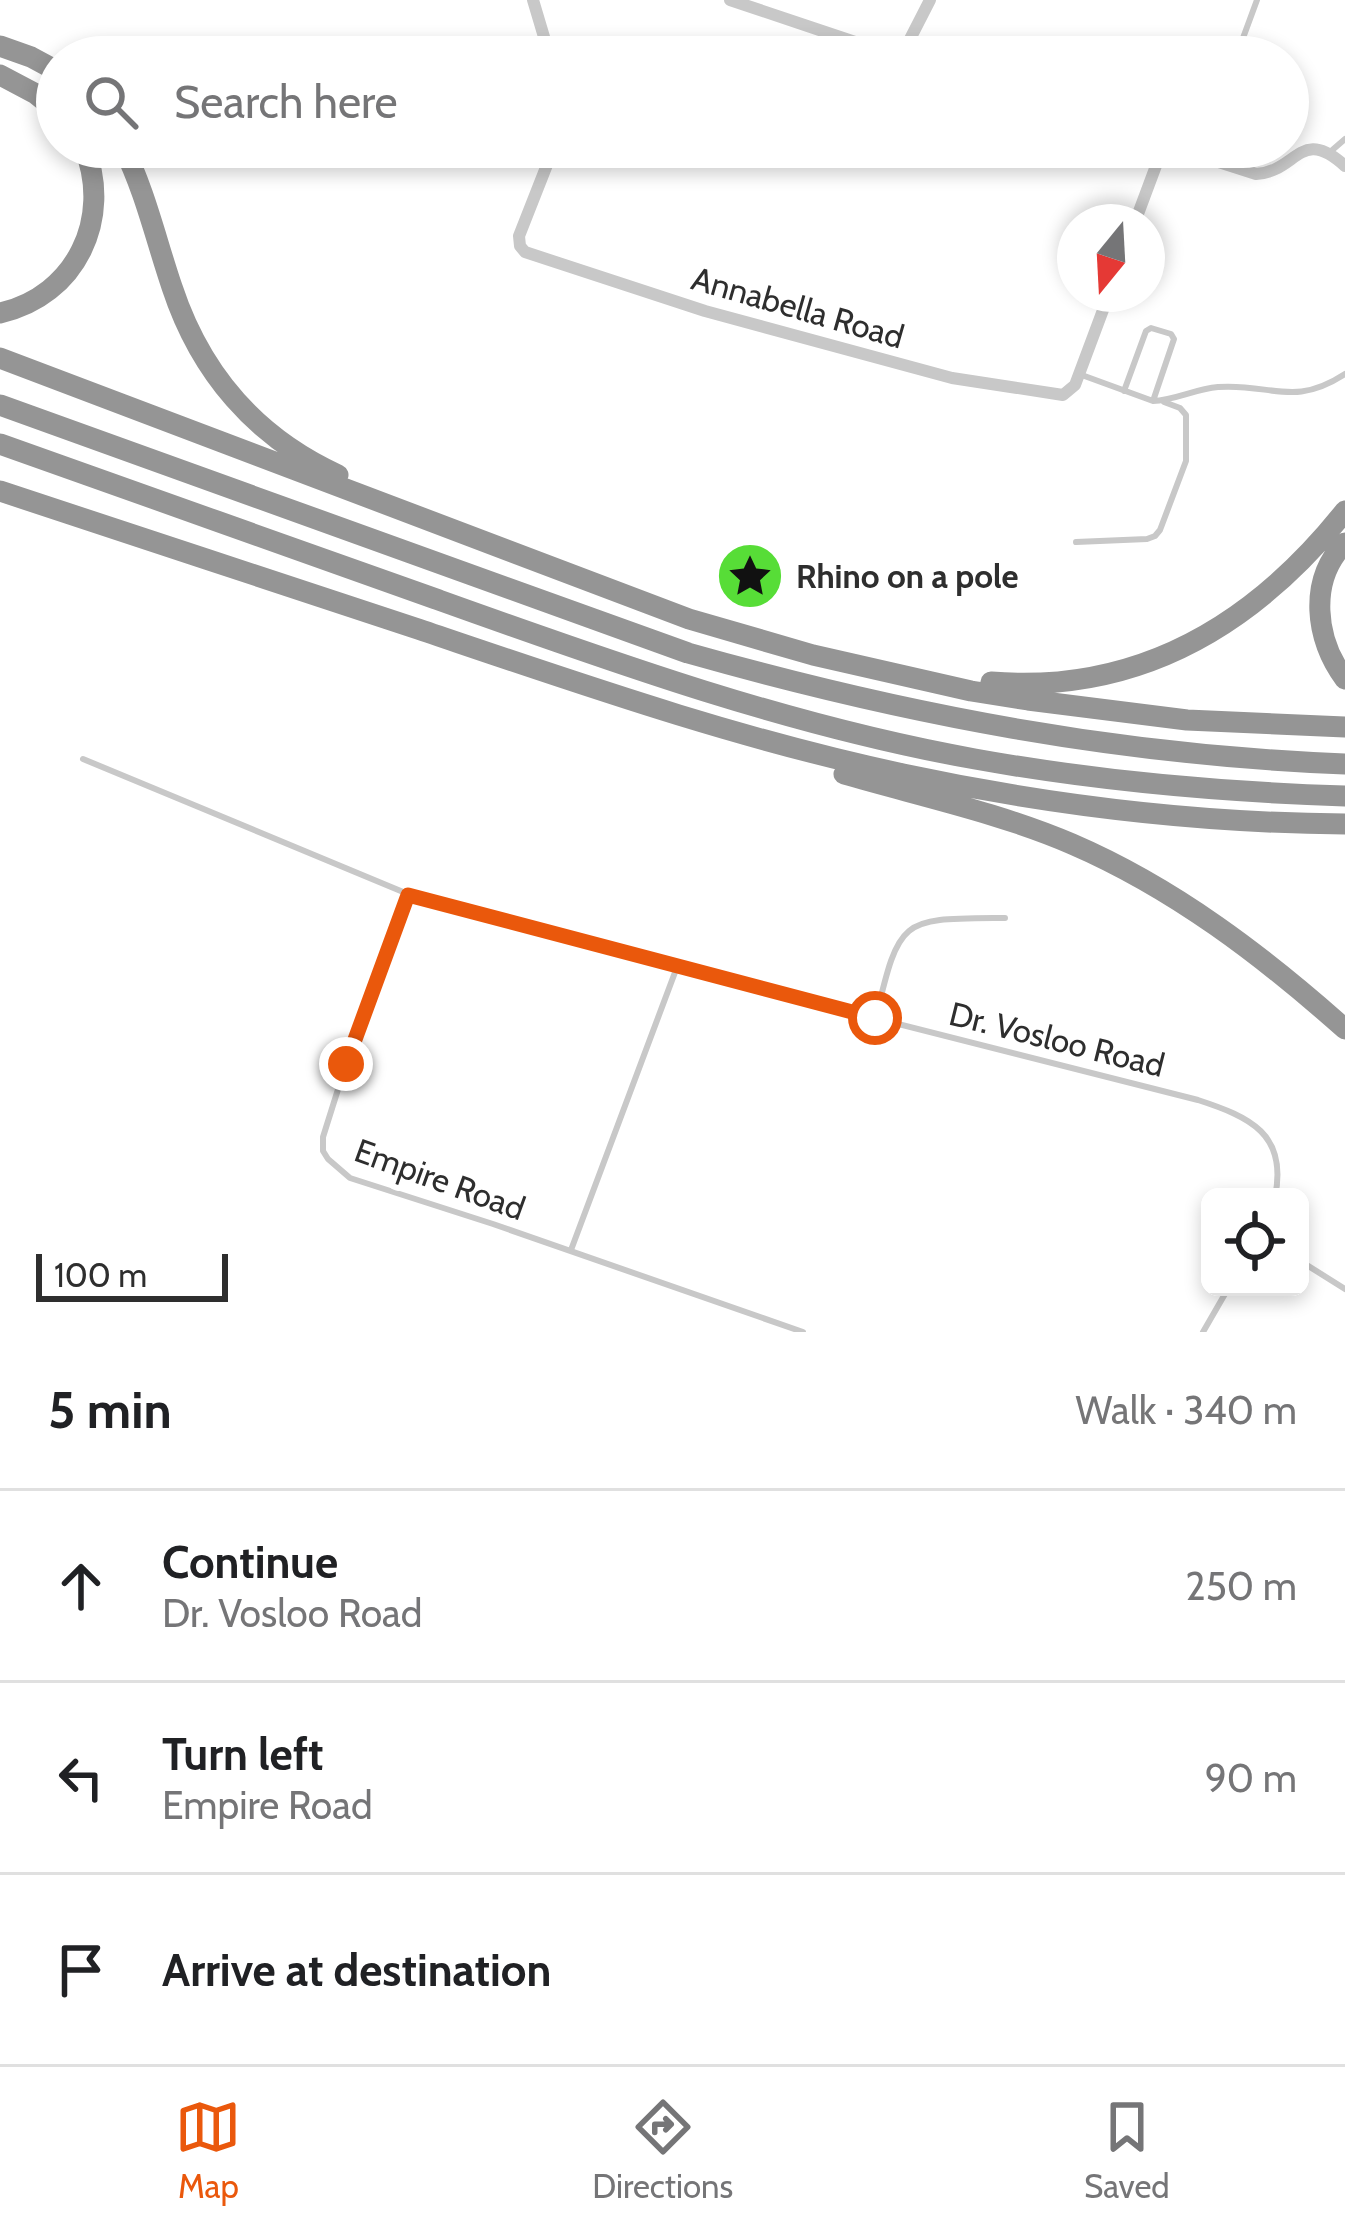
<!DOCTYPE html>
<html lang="en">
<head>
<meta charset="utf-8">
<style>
  body { margin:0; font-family:Cabin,sans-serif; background:#f6f6f6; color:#202124 }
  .controls { position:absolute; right:36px; bottom:36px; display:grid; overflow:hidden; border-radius:18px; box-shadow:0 6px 18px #0003 }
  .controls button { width:108px; height:108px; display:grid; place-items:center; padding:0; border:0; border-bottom:3px solid #e0e0e0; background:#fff; color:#202124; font:60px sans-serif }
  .compass { position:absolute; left:1057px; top:204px; width:108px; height:108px; border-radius:50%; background:#fff; box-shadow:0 6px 18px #0003; rotate:198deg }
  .scale { position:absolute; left:36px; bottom:30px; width:192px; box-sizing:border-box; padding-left:12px; border:6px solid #2e2e2e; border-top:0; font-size:33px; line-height:42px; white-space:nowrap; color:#2e2e2e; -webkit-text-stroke:9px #fff; paint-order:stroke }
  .stop { position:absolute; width:36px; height:36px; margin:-27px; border:9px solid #ea580c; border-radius:50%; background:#fff }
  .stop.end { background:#ea580c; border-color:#fff; box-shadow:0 3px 12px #0008 }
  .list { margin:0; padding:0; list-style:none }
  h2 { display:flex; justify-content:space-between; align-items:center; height:156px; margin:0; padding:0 48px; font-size:51px }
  h2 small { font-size:39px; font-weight:400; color:#757577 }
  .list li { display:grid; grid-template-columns:78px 1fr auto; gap:36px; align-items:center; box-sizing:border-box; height:192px; padding:0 48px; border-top:3px solid #e0e0e0 }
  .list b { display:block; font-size:45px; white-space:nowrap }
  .list p { margin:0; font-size:39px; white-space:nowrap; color:#757577 }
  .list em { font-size:39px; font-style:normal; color:#757577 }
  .icon { flex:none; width:66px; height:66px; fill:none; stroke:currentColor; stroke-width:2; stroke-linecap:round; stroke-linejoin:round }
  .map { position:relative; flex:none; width:1345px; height:1332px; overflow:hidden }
  .search { position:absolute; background:#fff; box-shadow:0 6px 18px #0003; left:36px; right:36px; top:36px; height:132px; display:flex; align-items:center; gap:30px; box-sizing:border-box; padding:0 42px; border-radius:66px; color:#757577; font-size:45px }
  .sheet { height:732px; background:#fff }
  nav { display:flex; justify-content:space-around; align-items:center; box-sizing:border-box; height:168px; border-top:3px solid #e0e0e0; background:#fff; font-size:33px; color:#757577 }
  nav a { display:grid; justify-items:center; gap:6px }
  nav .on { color:#ea580c }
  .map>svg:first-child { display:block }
</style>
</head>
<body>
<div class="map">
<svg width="1345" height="1332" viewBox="0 0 1345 1332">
  <rect width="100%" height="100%" fill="#fff"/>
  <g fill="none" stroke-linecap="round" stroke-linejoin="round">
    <!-- service -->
    <path stroke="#c8c8c8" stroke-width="6" d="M1236,57L1257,0
      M1330,152L1345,139
      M1079,374L1153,401C1175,400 1195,389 1218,387C1271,383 1293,408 1345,374
      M1124,391L1146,331L1151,328L1171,334L1174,339L1153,401
      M1076,542L1147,539L1155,536L1160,530L1186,461V415L1180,408L1164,402
      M83,759L408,894L780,994L1198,1100C1250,1117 1288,1134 1275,1197
      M408,894L346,1064L323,1137V1151L328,1159L350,1178L493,1224L803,1332
      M876,1017C900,915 902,919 1005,918
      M571,1250L677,967
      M1302,1262L1345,1289
      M1203,1332L1229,1287"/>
    <!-- minor -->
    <path stroke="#c8c8c8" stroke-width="12" d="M533,0L550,57
      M730,0L858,43H908L923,57
      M908,43L930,0
      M554,147L519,236L520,246L525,252L705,311L952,378L1063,395L1075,385L1109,294
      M1172,147L1256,174C1297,172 1300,125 1345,166
      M1135,222L1163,147"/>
    <!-- motorway -->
    <path stroke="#959595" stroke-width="21" d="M0,46L31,57L57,71
      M0,75L36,94L57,111
      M123,147C145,191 156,240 172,287C200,372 255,437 338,475
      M0,313C76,296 113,218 84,147
      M0,358L689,619L813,655L971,691L1028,700L1187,720L1345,727
      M0,405L688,653C907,715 1118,755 1345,764
      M0,444C145,496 291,547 436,599C612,662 790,726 975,759C1097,781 1221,792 1345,796
      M0,491C138,537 277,582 415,628C575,682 737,739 903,774C1048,805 1197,823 1345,824
      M1345,543C1308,580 1315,640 1345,679
      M991,682C1140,694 1255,624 1345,511
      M844,774C920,796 1000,813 1072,844C1174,888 1263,956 1345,1029"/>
  </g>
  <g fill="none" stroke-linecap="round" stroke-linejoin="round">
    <!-- route -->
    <path stroke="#ea580c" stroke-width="15" d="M346,1064L408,895L875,1018"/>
  </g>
  <!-- icons -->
  <defs>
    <symbol id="sight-disc" viewBox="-11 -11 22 22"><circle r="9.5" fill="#57dd37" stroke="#fff"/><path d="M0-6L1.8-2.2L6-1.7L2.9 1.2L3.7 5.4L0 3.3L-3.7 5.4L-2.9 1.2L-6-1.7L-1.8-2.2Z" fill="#111"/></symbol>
  </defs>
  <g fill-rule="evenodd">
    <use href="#sight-disc" x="712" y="538" width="76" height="76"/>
  </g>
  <g text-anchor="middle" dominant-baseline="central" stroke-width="12" stroke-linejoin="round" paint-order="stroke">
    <!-- street labels -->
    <g font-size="33" fill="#2e2e2e" stroke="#fff">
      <text transform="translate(798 307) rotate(16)">Annabella Road</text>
      <text transform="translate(1057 1039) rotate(14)">Dr. Vosloo Road</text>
      <text transform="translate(440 1179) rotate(20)">Empire Road</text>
    </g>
    <!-- poi labels -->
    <g font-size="33" font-weight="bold" fill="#2e2e2e" stroke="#fff" text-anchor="start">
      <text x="796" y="576">Rhino on a pole</text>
    </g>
  </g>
</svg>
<div class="controls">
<button><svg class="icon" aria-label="locate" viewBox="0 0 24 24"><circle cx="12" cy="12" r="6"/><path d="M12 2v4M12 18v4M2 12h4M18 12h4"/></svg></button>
</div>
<svg class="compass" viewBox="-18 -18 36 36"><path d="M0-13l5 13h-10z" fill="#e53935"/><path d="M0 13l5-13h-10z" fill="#757577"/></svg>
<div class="scale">100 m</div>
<div class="stop" style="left:875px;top:1018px"></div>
<div class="stop end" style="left:346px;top:1064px"></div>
<div class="search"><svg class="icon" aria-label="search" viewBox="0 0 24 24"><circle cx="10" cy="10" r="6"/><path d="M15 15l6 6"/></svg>Search here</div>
</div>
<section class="sheet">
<h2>5 min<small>Walk · 340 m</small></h2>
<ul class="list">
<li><svg class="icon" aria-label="ahead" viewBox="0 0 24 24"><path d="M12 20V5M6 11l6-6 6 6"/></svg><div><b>Continue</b><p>Dr. Vosloo Road</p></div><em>250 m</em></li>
<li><svg class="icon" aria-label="left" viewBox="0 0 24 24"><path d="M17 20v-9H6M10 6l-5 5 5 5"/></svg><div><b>Turn left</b><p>Empire Road</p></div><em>90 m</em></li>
<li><svg class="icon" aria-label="arrive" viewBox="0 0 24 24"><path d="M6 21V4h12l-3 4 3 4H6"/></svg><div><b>Arrive at destination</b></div></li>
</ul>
</section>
<nav>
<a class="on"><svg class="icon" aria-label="map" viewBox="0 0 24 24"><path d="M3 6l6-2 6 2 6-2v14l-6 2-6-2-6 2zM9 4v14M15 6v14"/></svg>Map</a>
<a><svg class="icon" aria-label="directions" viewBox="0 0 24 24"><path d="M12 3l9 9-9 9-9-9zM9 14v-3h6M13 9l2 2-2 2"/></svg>Directions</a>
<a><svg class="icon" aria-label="saved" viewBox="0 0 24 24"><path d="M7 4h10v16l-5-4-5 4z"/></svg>Saved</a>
</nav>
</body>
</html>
